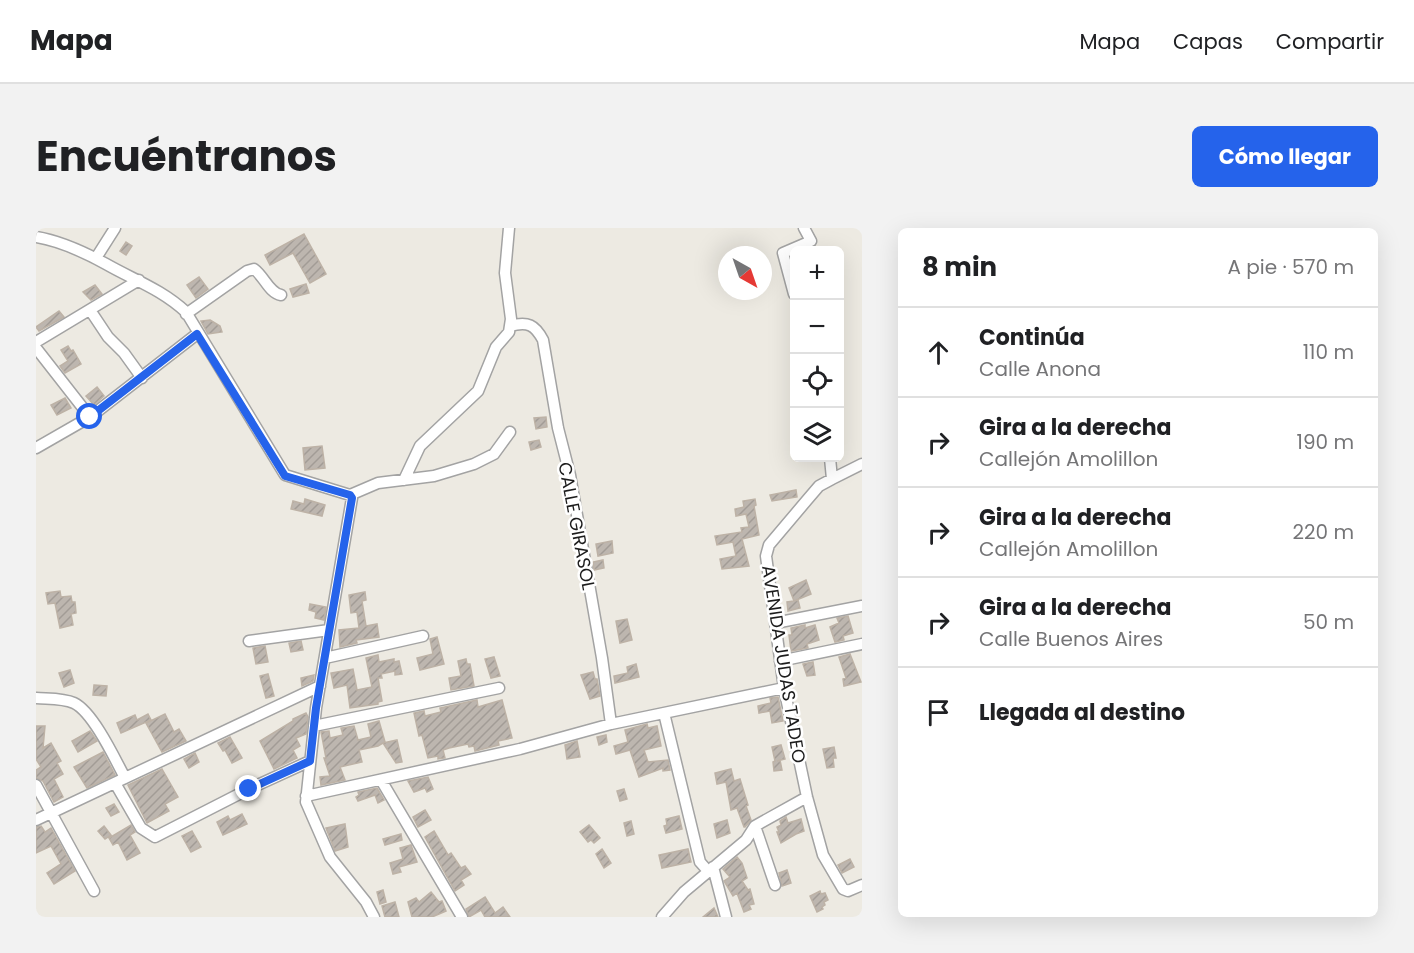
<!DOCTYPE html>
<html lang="es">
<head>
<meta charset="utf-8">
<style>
  body { margin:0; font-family:Poppins,sans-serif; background:#f2f2f2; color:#202124 }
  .controls { position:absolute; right:18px; top:18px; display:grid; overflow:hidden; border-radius:9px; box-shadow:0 6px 24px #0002 }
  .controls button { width:54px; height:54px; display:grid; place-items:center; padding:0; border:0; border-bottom:2px solid #e0e0e0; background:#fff; color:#202124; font:30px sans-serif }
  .compass { position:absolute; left:682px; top:18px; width:54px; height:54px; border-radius:50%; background:#fff; box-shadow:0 6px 24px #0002; rotate:140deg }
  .stop { position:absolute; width:18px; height:18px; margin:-14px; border:4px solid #2563eb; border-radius:50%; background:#fff }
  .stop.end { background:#2563eb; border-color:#fff; box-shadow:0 2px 6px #0008 }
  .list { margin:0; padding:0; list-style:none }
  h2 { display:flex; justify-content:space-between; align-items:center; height:78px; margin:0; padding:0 24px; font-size:26px }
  h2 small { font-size:20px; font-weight:400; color:#757577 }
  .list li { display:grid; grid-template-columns:39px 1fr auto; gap:18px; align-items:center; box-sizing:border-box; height:90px; padding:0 24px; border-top:2px solid #e0e0e0 }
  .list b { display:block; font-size:22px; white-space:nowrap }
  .list p { margin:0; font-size:20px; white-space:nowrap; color:#757577 }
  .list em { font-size:20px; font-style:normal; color:#757577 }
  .icon { flex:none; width:33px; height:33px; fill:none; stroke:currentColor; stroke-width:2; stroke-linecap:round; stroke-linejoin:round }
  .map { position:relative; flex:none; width:826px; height:689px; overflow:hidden; border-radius:9px }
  header { display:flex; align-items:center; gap:36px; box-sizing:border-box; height:84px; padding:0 30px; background:#fff; border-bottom:2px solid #e0e0e0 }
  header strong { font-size:28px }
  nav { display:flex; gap:33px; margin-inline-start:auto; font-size:21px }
  .intro { display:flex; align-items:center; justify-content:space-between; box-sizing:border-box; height:144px; padding:0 36px }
  h1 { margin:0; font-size:42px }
  .button { padding:15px 27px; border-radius:9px; background:#2563eb; color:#fff; font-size:21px; font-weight:700 }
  main { display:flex; gap:36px; padding:0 36px }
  aside { flex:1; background:#fff; border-radius:9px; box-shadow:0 6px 24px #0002 }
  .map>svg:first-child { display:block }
</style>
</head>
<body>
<header>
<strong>Mapa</strong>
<nav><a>Mapa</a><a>Capas</a><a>Compartir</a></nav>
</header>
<div class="intro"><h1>Encuéntranos</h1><a class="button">Cómo llegar</a></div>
<main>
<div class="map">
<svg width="826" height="689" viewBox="0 0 826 689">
  <defs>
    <pattern id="building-hatch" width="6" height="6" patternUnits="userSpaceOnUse" patternTransform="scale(1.5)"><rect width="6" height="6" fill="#bdb6af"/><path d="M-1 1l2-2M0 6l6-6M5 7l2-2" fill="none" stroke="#a29c96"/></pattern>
  </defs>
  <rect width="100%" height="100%" fill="#edeae2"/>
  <!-- building -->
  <path fill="url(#building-hatch)" stroke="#bdb2a6" stroke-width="1.5" d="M268,6L290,46L274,55L257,25L234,37L229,27Z
    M90,14L96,18L90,27L84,23Z
    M163,49L172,61L160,70L151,57Z
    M270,56L273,65L257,69L254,61Z
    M59,57L66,66L55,72L47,64Z
    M23,83L28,89L3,103L0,99Z
    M174,92L184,98L186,104L172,106L165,93Z
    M32,118L35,123L37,122L45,136L29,145L24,138L32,133L25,122Z
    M61,159L68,168L58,177L50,168Z
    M29,170L35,180L21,187L15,177Z
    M510,189L511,199L500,201L498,190Z
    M503,212L505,219L495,222L493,214Z
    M286,218L289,240L269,242L267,220Z
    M760,262L761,269L736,273L734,267Z
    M269,271L289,277L286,288L255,281L257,273L268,276Z
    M719,271L720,277L718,278L723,307L706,311L713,338L686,341L684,331L700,328L697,314L681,317L679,308L706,304L705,300L713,299L710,286L700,288L699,281L708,279L707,273Z
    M576,313L577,325L562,328L560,316Z
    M567,332L568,340L558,342L557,334Z
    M770,352L775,366L758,373L762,372L764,380L752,383L751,374L758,373L753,360Z
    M24,363L25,369L35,368L36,374H39L40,385L35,386L37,397L24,400L19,375L12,376L10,365Z
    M329,364L330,372L326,373L330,398L341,396L343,409L320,412L321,415L304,419L303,402L323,400L321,384L315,385L313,367Z
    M274,376L290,379L288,392L279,390L280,384L273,382Z
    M812,388L817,405L807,408L808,412L799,414L794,399L803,395L801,390Z
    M591,391L596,412L584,415L580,393Z
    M769,397V400L779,397L783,412L771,416L772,420L755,423L753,407H756L755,400Z
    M401,409L408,436L384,442L381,430L397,426L394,411Z
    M265,413L267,422L255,424L253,415Z
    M229,418L232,434L220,436L217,420Z
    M814,426L825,454L808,458L807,451L810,450L803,429Z
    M342,427L343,434L358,431V434L363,433L366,446L359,447V443L345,446L346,450H342L346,473L342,474V476L314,480L311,457L298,460L295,445L317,441L321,462L336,459L330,430Z
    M458,429L464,448L455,450L449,431Z
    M430,431L431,436H434L438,458L415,462L413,450L425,448L422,433Z
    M777,434L779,447L771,448L767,436Z
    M600,436L603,449L579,455L578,448L592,445L591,439Z
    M34,442L38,455L28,459L23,445Z
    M557,444L559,451H561L564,468L554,471L545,447Z
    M232,446L238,468L230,470L224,448Z
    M278,447L277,453L266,458L265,450Z
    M58,457L71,458L70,468L57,467Z
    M742,469L747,493L736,495L734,483L723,485L722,478L735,475L734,470Z
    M441,472L442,479L466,472L476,510L462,513L463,517L439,523L438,518L433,519L432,516L413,520L407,522L409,530L402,531V528L392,530L386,507L383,508L378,485L388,483L389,488L405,484L404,480Z
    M270,485L272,489L270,506L260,510L264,518L257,522L261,530L238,541L224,513L257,493V491Z
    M112,486L115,492L85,505L81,495L99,487L101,492Z
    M129,486L138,504L143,501L150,513L126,524L110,495Z
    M343,493L349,514L342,518L323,522L326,534L304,539L309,552L285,557L284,549L294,548L288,530H290L285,504L293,503L294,510L307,507L305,500L318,498L322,512L335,509L332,496Z
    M611,496L612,500L621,498L625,518L608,522L612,534L632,532L634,542L627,543V540L603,549L594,522L580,526L578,518L592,514L589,502Z
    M0,498H9L7,520L15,515L25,533L21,535L27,546L18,551L27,569L18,574L7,553L0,550V542L5,539L0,531Z
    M54,503L61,513L42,524L36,513Z
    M570,507L571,514L563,517L561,509Z
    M194,509L206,530L196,535L189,522L187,523L182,515Z
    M361,512L366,534L360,535L347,515Z
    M541,513L544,529L531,531L529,517Z
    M745,517L749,531L741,533L744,532L746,542L738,543L737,534L739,533L736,519Z
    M798,519L800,530H797L798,539L791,540L787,521Z
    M67,524L79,547L51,560L38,539Z
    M159,525L163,534L153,540L148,531Z
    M126,541L142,569L129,576L133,583L111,595L92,557Z
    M695,541L698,553L704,551L712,577L710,578L715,592L709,599H708L701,580L695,582L690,554L681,556L679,545Z
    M392,549L397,561L391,564L389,560L378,564L372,553Z
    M341,560L348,572L342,575L339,567L322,573L320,569L323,567L322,564Z
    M588,561L591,571L584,573L581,563Z
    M78,576L83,584L75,588L70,580Z
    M389,582L395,592L382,599L377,589Z
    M206,586L211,596L187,607L181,594L192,588L194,592Z
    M643,588L646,601L630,605L628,598L631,597L630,591Z
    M750,589L752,595L765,591L768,603L760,606L745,615L741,604H743L741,599L745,597L744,593Z
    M691,592L694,605L681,610L678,596Z
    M595,593L598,606L591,608L588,595Z
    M309,596L312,619L299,623L290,600Z
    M95,597L99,604L94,607L104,625L91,632L82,614L77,617L73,610Z
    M553,597L564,610L558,615L555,612L552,614L544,604Z
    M5,598L9,604L15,600L39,643L18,656L11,645L25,636L15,618L0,625V599Z
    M68,598L75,607L69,611L62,603Z
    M156,603L165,619L155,624L146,608Z
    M398,603L412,627L415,625L425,640L429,638L435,646L425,652L428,657L419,663L389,609Z
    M365,606L366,612L349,617L347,611Z
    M375,617L381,634L363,639L365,644L357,646L354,635L367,631L364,620Z
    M566,621L575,635L568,640L560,626Z
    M652,621L655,634L626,640L623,627Z
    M701,629L706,635L711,650L706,653L712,662L714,661L718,676L713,677L715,681L708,684L701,665L697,668L688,653L694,649L687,641Z
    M814,631L818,639L806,645L802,637Z
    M751,642L755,655L746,658L743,645Z
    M347,662L350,674L344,676L341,664Z
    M784,663L785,666L789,665L792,672L788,674L789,677L786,679L787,681L781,684L774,668Z
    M395,664L403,674L406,673L410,683L396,689H376L372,674L380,670L383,674Z
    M449,669L459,685L467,679L474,689H449L445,682L433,689L430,681Z
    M359,674L363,689H349L346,678Z
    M678,680L682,689H667Z"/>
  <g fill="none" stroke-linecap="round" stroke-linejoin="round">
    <defs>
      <path id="minor" d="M0,9C25,13 48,24 70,36C98,52 125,61 150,84L249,247L314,267L316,270L280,480L270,574L294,629L330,674L338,689
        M60,30L79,0
        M758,66L747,25L775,13L768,0
        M54,82L72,109L88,125L106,150
        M150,86L211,43L218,41C228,48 233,65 245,67
        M474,98C492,93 499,97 507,112L522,200L534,247L566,430L575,496
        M0,114L103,52
        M0,120L54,189
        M0,220L54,189L161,106
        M794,230L796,251L783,258L771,272L733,317L730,328L748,460L771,569L787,627L807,661L812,663L826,657
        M796,251L826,236
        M368,252L384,218L442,163L460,119L473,104L475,91L469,45L473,0
        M314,267L342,255L398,248L438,236L458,226L474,204
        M739,395L826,378
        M213,413L293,402
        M289,430L387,408
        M744,433L826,416
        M0,470C12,471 27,470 38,475C57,484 79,531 89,550
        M628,485L664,634L672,643
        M278,498L463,460
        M345,552L426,689
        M79,555L105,600L119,609L213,561L274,533
        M0,557L58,663
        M270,568L484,521L575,496L748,460
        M0,592L284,458
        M719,598L739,657
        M677,639L690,689
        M626,689L648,664L710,612L719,598L771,569"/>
    </defs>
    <!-- minor casing -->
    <use href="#minor" stroke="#a3a3a3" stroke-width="13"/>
    <!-- minor -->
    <use href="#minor" stroke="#fff" stroke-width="10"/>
  </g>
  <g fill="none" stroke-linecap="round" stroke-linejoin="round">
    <!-- route -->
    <path stroke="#2563eb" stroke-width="8" d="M54,189L161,106L249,248L314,267L316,270L280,480L274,533L213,561"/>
  </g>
  <g text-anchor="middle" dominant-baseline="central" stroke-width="5" stroke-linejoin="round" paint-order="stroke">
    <!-- street labels -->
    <g font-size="18" fill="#1c1c1c" stroke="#fff">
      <text transform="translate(541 298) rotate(79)">CALLE GIRASOL</text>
      <text transform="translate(748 436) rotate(81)">AVENIDA JUDAS TADEO</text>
    </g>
  </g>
</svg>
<div class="controls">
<button>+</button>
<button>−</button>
<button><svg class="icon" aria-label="locate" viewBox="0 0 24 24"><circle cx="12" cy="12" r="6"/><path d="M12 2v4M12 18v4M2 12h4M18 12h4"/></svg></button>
<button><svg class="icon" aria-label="layers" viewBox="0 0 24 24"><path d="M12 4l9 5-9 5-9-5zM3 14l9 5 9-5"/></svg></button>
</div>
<svg class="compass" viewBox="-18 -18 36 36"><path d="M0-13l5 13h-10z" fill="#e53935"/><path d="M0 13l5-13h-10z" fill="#757577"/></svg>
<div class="stop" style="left:54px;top:189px"></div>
<div class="stop end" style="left:213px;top:561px"></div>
</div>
<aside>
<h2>8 min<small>A pie · 570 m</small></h2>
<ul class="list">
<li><svg class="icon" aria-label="ahead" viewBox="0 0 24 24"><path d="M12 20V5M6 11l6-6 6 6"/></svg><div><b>Continúa</b><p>Calle Anona</p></div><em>110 m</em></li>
<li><svg class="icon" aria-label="right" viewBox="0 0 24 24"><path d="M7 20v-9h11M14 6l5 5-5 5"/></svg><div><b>Gira a la derecha</b><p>Callejón Amolillon</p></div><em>190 m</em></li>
<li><svg class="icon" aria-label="right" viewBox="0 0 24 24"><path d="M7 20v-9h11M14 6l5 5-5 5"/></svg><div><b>Gira a la derecha</b><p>Callejón Amolillon</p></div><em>220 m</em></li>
<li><svg class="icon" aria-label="right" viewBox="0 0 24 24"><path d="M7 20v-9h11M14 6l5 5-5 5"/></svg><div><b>Gira a la derecha</b><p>Calle Buenos Aires</p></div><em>50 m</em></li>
<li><svg class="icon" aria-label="arrive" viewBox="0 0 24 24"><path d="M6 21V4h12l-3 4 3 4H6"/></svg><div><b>Llegada al destino</b></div></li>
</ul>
</aside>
</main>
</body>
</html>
